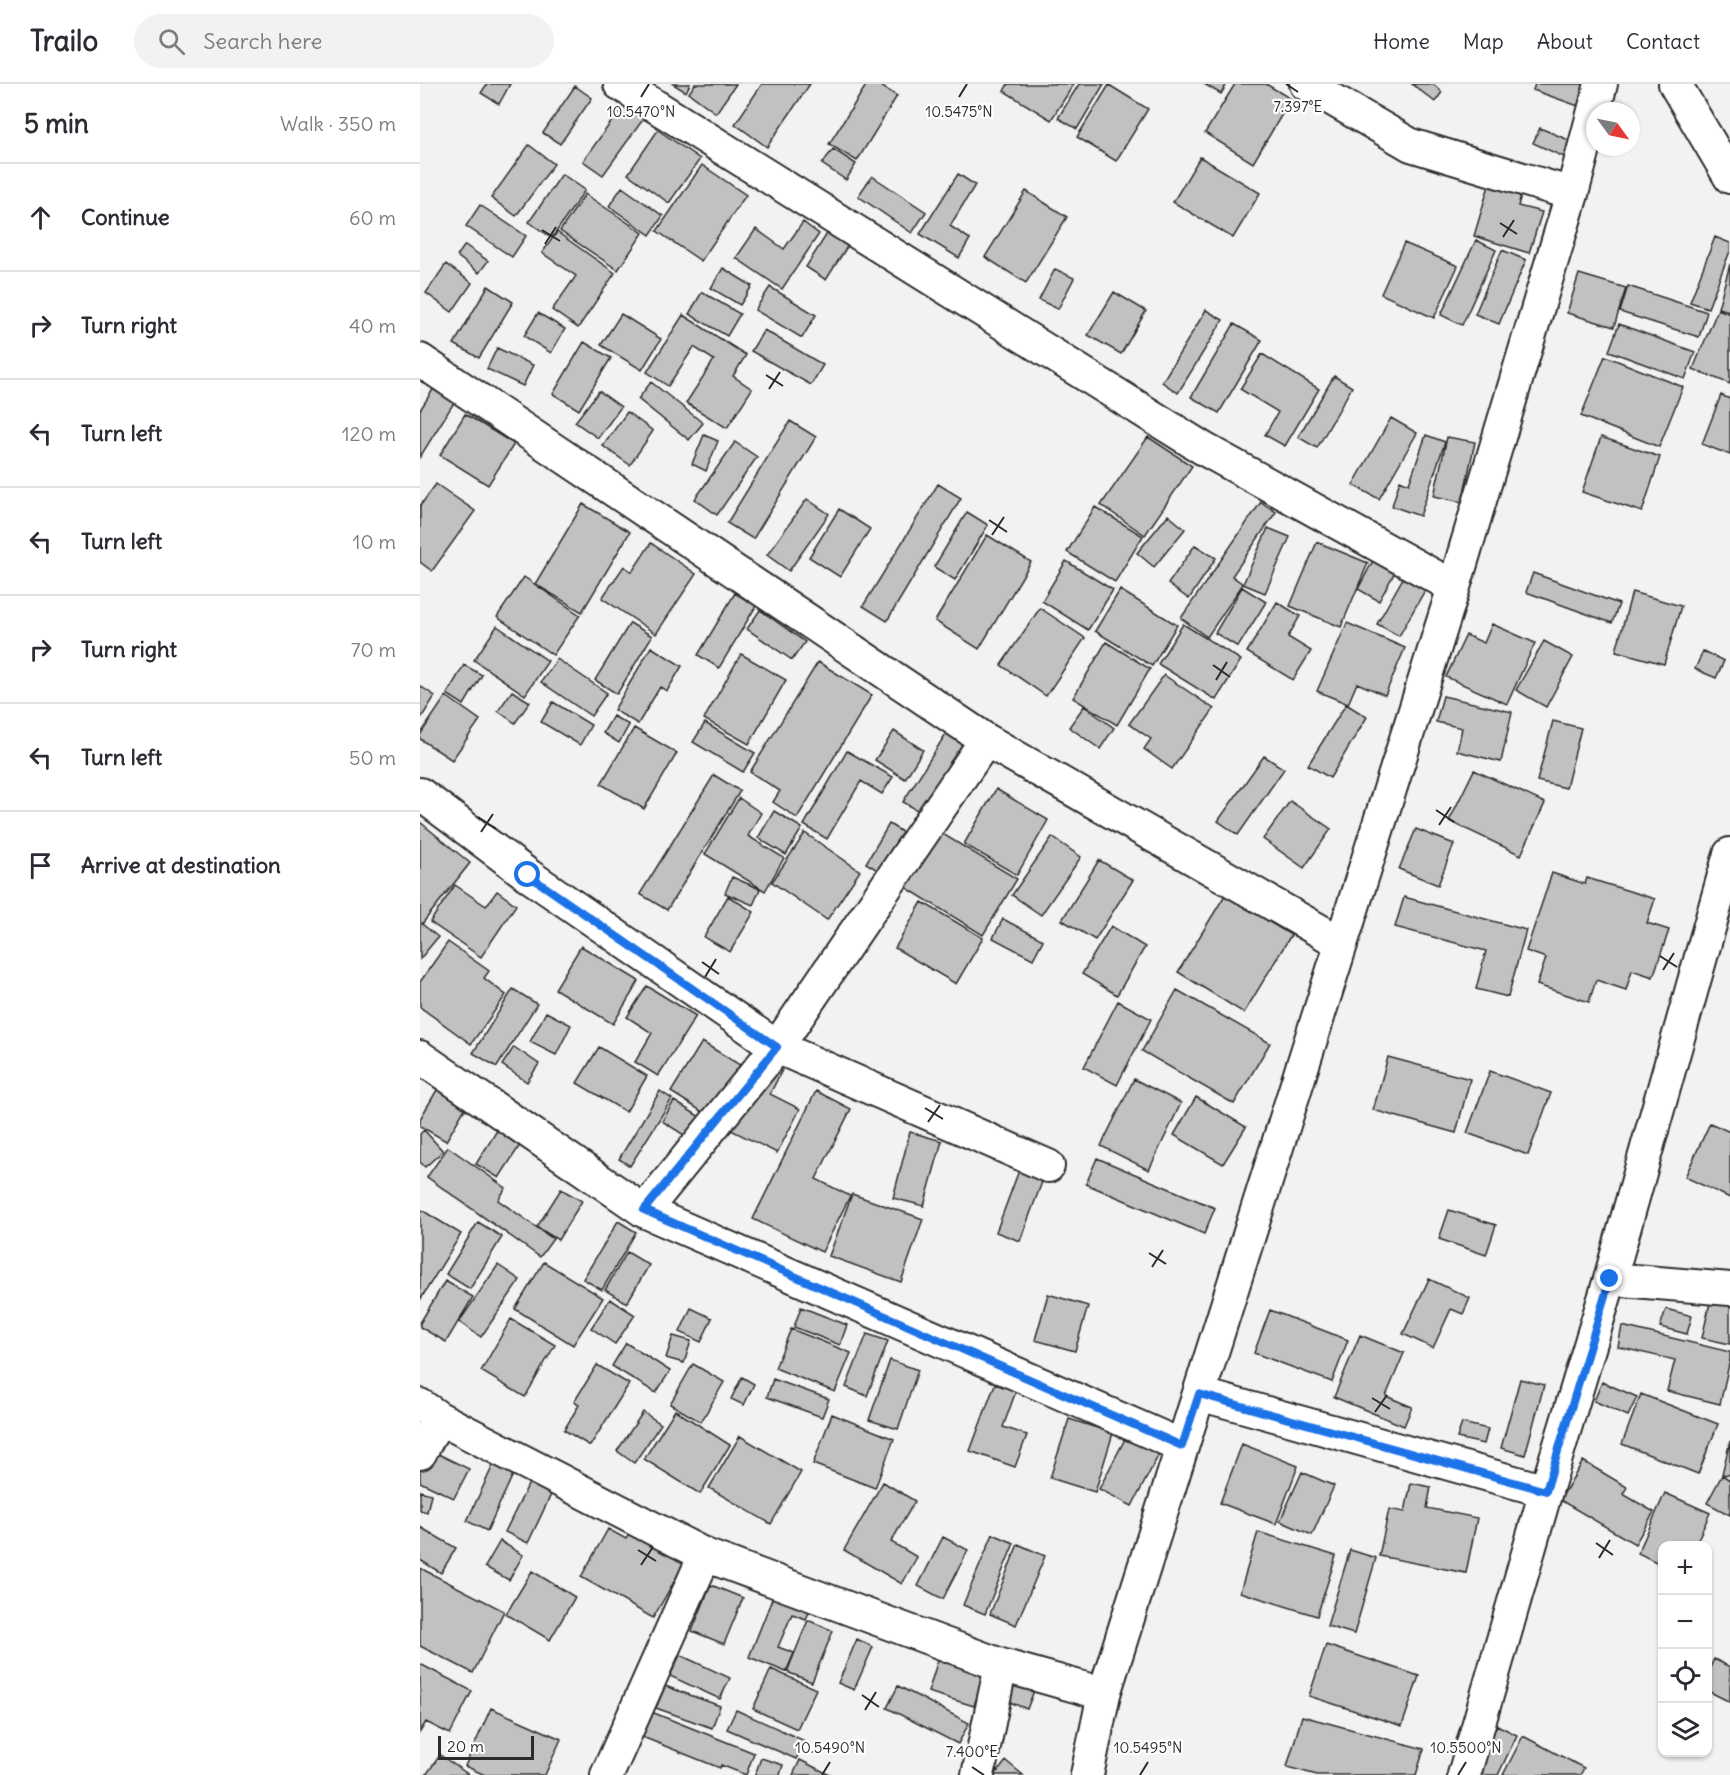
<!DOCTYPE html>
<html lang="en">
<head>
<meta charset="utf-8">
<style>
  body { margin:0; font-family:Delius,sans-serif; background:#f2f2f3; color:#2b2b33 }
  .controls { position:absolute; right:18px; bottom:18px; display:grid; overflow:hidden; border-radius:12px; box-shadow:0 2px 4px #0004 }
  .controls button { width:54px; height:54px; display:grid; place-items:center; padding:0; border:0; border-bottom:2px solid #e1e1e2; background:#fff; color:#2b2b33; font:30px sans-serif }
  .compass { position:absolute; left:1166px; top:18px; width:54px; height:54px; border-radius:50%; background:#fff; box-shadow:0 2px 4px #0004; rotate:123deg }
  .scale { position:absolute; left:18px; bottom:15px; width:96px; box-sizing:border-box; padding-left:6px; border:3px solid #2b2b2b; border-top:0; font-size:16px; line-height:21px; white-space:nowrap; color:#2b2b2b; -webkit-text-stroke:4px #fff; paint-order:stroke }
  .stop { position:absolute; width:18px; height:18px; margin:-14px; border:4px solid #1a73e8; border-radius:50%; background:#fff }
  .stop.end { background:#1a73e8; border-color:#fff; box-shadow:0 2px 6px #0008 }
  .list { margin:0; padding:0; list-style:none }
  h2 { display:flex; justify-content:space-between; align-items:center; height:78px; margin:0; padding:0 24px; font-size:26px }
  h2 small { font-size:20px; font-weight:400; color:#7c7c81 }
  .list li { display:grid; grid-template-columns:39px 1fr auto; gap:18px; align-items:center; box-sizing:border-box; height:108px; padding:0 24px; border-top:2px solid #e1e1e2 }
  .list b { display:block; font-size:22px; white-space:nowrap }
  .list em { font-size:20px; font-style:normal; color:#7c7c81 }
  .icon { flex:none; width:33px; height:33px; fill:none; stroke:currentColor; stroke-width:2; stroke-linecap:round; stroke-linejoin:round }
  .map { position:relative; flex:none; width:1310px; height:1691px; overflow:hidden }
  header { display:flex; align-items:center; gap:36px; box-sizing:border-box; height:84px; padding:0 30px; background:#fff; border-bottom:2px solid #e1e1e2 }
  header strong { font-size:28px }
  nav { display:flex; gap:33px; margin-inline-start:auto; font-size:21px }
  .search { width:420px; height:54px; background:#f2f2f3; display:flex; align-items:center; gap:15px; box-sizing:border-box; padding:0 21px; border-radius:33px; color:#7c7c81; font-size:22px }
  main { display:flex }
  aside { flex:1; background:#fff }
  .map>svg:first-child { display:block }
</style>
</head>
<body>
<header>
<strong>Trailo</strong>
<div class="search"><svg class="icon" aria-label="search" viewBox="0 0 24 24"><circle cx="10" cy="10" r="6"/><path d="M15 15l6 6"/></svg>Search here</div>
<nav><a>Home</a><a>Map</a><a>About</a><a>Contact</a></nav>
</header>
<main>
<aside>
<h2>5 min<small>Walk · 350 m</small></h2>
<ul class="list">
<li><svg class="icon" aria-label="ahead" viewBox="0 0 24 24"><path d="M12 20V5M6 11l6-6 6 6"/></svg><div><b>Continue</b></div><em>60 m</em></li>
<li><svg class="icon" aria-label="right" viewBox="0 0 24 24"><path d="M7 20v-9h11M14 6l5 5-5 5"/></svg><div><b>Turn right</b></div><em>40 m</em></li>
<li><svg class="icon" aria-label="left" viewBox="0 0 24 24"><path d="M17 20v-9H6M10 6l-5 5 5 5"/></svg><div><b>Turn left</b></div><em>120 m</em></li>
<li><svg class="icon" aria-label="left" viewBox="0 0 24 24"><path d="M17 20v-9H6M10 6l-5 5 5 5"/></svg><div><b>Turn left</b></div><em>10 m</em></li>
<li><svg class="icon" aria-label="right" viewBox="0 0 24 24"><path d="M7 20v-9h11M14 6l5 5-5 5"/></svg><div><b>Turn right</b></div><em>70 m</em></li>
<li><svg class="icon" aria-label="left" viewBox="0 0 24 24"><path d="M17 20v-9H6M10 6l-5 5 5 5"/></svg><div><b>Turn left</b></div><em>50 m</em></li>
<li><svg class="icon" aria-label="arrive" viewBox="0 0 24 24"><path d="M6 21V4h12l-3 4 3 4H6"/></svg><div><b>Arrive at destination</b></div></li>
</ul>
</aside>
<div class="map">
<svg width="1310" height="1691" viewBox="0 0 1310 1691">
  <rect width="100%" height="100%" fill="#f2f2f2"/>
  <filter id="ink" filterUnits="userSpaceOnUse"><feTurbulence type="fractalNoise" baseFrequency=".0167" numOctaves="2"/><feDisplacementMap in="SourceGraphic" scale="12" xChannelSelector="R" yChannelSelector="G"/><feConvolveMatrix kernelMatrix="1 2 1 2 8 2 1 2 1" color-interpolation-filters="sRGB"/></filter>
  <g filter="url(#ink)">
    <!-- building -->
    <path fill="#c1c1c1" stroke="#2b2b2b" stroke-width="1.5" d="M67,0H90L79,20L61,9Z
      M253,0H270L266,8Z
      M275,0H316L296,29L269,9Z
      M342,0H390L347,63L315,40Z
      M447,0H458L477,12L437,77L409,60Z
      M588,0H654L631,36L584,7Z
      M659,0H684L657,45L638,34Z
      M784,0H807L801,10Z
      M815,0H846L871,15L833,79L785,49Z
      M992,0H1013L1022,8L1015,18Z
      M1115,0H1173L1164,24L1113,6Z
      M689,1L728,25L696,77L657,53Z
      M155,2L172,14L140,60L123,49Z
      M207,16L227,30L183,91L163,77Z
      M1120,44L1151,57L1144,73L1113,59Z
      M238,46L280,75L249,119L208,90Z
      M109,61L134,80L96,132L71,114Z
      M413,65L436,80L426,96L402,80Z
      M780,73L840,109L813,154L753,118Z
      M282,81L326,111L281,177L237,147Z
      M142,90L165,106L132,154L109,138Z
      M538,90L555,101L530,142L550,155L539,174L500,150Z
      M452,92L506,128L492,149L438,112Z
      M1070,98L1102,107L1098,122L1122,128L1109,169L1054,152Z
      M202,103L243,132L230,151L189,122Z
      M606,107L647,133L606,199L565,173Z
      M165,110L223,149L198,186L140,147Z
      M60,121L106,152L92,173L46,142Z
      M383,138L399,150L362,205L316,174L336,145L364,165Z
      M410,145L430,158L406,196L386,183Z
      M137,148L195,189L158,244L132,226L156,192L122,169Z
      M1295,153L1310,159V167L1288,224L1270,218Z
      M1056,156L1076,166L1042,241L1021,231Z
      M984,159L1038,182L1014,234L961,210Z
      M45,161L68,177L59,189L37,172Z
      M1082,166L1106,176L1079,240L1055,230Z
      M26,180L52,199L32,228L6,209Z
      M1310,180V227L1298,224Z
      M303,184L332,202L320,221L291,204Z
      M635,185L654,194L638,225L619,216Z
      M1159,190L1206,204L1194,243L1147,229Z
      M68,202L93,218L59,274L34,260Z
      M1208,202L1287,228L1279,253L1200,228Z
      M350,203L396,231L382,254L335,226Z
      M282,208L320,230L307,252L269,230Z
      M694,208L726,227L701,270L668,251Z
      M1298,225L1310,230V300L1273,285Z
      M786,226L803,236L758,309L742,298Z
      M118,229L145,245L131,269L104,252Z
      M201,230L241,255L222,286L181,261Z
      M263,231L326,271L313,292L332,305L307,344L266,319L294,276L274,263L248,302L227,288Z
      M814,240L842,256L799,329L771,313Z
      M1199,240L1275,268L1265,295L1189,267Z
      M344,246L403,281L391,301L331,267Z
      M164,258L191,274L159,326L133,310Z
      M77,264L113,281L103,302L67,285Z
      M842,270L899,305L865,362L845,351L858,328L820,305Z
      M1185,272L1263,303L1239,363L1161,332Z
      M914,292L932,303L897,364L878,353Z
      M231,298L283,339L269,356L218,315Z
      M14,304L35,317L0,373V326Z
      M179,307L201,323L178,354L155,338Z
      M1301,311L1310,315V371L1282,360Z
      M207,328L233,347L210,381L183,362Z
      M45,330L94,360L68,401L20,371Z
      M971,334L997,349L959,415L933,401Z
      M370,337L396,353L333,455L307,439Z
      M284,351L298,357L286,387L272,380Z
      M1006,351L1025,358L1000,432L972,422L980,396L989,400Z
      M728,353L772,382L725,451L681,421Z
      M1027,353L1055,358L1042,418L1014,412Z
      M1181,353L1240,373L1222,428L1162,408Z
      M315,358L337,373L297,431L275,415Z
      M16,400L55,427L12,487L0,478V422Z
      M518,400L541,414L467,537L443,522Z
      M387,415L409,430L369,487L347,471Z
      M841,418L856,428L812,492L823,500L787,553L761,534Z
      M163,420L210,448L162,528L115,500Z
      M675,423L723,452L695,498L647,468Z
      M419,425L450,445L420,493L389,473Z
      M547,428L568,441L535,496L514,483Z
      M748,431L765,445L734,483L717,469Z
      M848,444L870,453L845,509L823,500Z
      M567,451L611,478L559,565L515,537Z
      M897,458L948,479L921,543L870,522Z
      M231,459L276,490L236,550L182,514L204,482L212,488Z
      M775,461L796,474L769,515L748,500Z
      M955,473L977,484L959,517L938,505Z
      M646,477L693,506L668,546L622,517Z
      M987,487L1009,499L979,552L957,540Z
      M1113,489L1199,520L1192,539L1106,508Z
      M104,493L160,531L133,571L77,533Z
      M822,503L846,518L818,563L795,549Z
      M700,506L757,541L732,582L675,547Z
      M1212,508L1261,522L1244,580L1196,567Z
      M315,509L336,522L299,584L278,571Z
      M857,518L880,532L868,553L891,567L873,596L827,568Z
      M620,524L665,554L626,612L581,581Z
      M340,526L385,558L372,576L327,545Z
      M210,539L232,552L197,610L175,596Z
      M927,539L985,564L965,611L937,599L928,620L897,607Z
      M763,540L821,576L796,616L738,580Z
      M1072,540L1115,559L1087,620L1026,593L1046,551L1064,559Z
      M77,542L128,577L105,611L54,576Z
      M1124,557L1153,573L1126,623L1096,606Z
      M686,558L730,585L697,641L653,614Z
      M231,563L262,582L247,607L240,603L218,640L194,626Z
      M1283,567L1304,577L1296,594L1275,585Z
      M321,570L366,596L329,660L284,635Z
      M137,575L187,609L171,632L121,598Z
      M398,578L452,611L377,734L353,718L360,707L330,688Z
      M44,581L62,591L44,621L27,610Z
      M744,591L794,625L752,685L724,665L731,655L709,640Z
      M0,602L15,612L0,636Z
      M92,607L110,618L95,639L78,627Z
      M26,612L60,636L32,676L0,655V651Z
      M1023,612L1092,628L1081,678L1037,667L1042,644L1016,638Z
      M133,618L171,641L160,661L121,638Z
      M926,620L947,633L910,694L888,681Z
      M664,622L694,644L680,665L649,643Z
      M193,632L209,641L199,659L183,649Z
      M1133,637L1161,644L1146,704L1117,697Z
      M285,639L335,669L323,688L273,658Z
      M214,644L257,669L224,725L181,700Z
      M474,647L503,666L485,695L455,676Z
      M527,648L549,661L506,731L483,718Z
      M427,667L473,693L462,710L441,697L407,755L384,741Z
      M844,672L864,685L818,751L798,737Z
      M1054,686L1125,719L1101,771L1029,737Z
      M294,691L320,707L247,826L220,810Z
      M576,705L628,736L597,791L544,760Z
      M319,714L341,729L328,752L364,774L345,807L285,770Z
      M870,717L911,745L884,784L843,755Z
      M354,727L382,744L366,771L338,754Z
      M0,738L50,779L2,840L18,853L0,875Z
      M469,740L503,761L513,744L597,795L563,851L446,779Z
      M996,745L1034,760L1018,801L979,785Z
      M385,749L440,787L407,836L352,798Z
      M632,753L661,773L621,831L592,811Z
      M679,776L713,796L675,856L642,836Z
      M1132,789L1165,800L1167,794L1235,815L1227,839L1249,846L1233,893L1212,886L1206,906L1176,896L1169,918L1117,901L1126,874L1106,867Z
      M312,793L340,805L333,821L305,809Z
      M35,801L66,822L77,807L96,821L61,873L10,838Z
      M805,811L871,851L824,929L758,888Z
      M308,812L334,828L310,868L284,853Z
      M984,813L1106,846L1088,913L1056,905L1066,867L975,843Z
      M502,818L563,854L536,900L475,864Z
      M583,835L623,856L613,875L573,854Z
      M691,842L725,863L697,911L662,890Z
      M28,858L69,887L64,894L86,911L51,960L0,923V898Z
      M161,862L219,897L193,940L135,905Z
      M227,902L276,932L238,992L215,978L232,949L207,933Z
      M93,905L117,920L77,983L53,969Z
      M757,906L850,959L814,1020L722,967Z
      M698,917L731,935L697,1001L664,983Z
      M126,928L151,941L136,971L110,958Z
      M282,958L320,981L289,1032L251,1008Z
      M94,963L119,980L107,998L82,981Z
      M179,963L227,992L206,1028L157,999Z
      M968,973L1050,995L1036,1049L953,1026Z
      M337,974L362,986L350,1010L380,1025L357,1069L299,1040Z
      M1070,987L1131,1009L1108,1071L1047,1049Z
      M714,995L761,1019L729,1086L681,1062Z
      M21,999L50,1016L26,1057L0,1042V1035Z
      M240,1007L252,1015L210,1082L199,1075Z
      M396,1007L431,1025L396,1095L430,1112L402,1168L333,1135Z
      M776,1013L826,1043L803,1080L754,1051Z
      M254,1017L298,1044L267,1053L242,1037Z
      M1290,1039L1310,1048V1114L1265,1093Z
      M81,1040L104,1055L79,1094L56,1080Z
      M4,1046L23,1067L5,1083L0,1078V1050Z
      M490,1048L522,1057L504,1122L473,1114Z
      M28,1063L86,1104L78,1116L133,1155L120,1173L7,1093Z
      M677,1074L795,1124L784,1150L666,1100Z
      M601,1081L625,1090L600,1157L576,1148Z
      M141,1105L162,1117L138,1156L117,1143Z
      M432,1110L503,1135L481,1198L409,1172Z
      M0,1125L41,1150L0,1216Z
      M1029,1126L1076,1141L1066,1171L1019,1155Z
      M198,1137L216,1148L182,1206L163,1195Z
      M58,1138L82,1153L50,1205L26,1190Z
      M207,1168L229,1181L207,1219L185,1206Z
      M124,1178L183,1214L153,1261L95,1225Z
      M78,1181L100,1196L61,1253L39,1238Z
      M1009,1195L1050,1214L1043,1230L1031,1225L1013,1264L983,1250Z
      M25,1197L53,1213L26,1258L0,1243V1239Z
      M1294,1201L1310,1205V1260L1282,1254Z
      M628,1210L668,1222L655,1267L615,1256Z
      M190,1215L215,1231L195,1260L171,1244Z
      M381,1223L427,1241L420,1261L374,1243Z
      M271,1224L292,1234L281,1258L260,1248Z
      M1246,1225L1272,1232L1267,1250L1240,1243Z
      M850,1226L928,1256L912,1298L834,1269Z
      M91,1235L135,1261L105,1313L61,1287Z
      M1202,1242L1310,1268V1276L1300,1320L1247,1307L1255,1276L1198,1263Z
      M371,1245L431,1269L415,1308L355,1284Z
      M447,1250L468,1257L447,1312L426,1303Z
      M940,1251L984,1269L966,1312L992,1323L984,1342L914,1313Z
      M253,1252L271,1257L264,1279L246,1274Z
      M206,1259L250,1287L236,1309L192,1282Z
      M470,1276L498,1286L478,1345L449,1336Z
      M273,1280L304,1298L281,1338L250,1320Z
      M177,1281L209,1300L170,1362L144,1346L159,1321L154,1318Z
      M322,1293L334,1300L324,1321L311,1315Z
      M353,1295L409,1315L402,1333L347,1313Z
      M1100,1295L1124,1301L1105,1371L1081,1364Z
      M1182,1298L1217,1313L1208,1332L1174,1317Z
      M575,1300L596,1307L583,1343L607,1351L595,1383L550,1367Z
      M1221,1310L1298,1340L1278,1390L1202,1360Z
      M255,1326L310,1361L280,1410L224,1375Z
      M223,1328L241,1340L214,1379L197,1367Z
      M412,1330L474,1355L455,1404L393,1380Z
      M649,1335L693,1349L675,1408L630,1394Z
      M1042,1339L1068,1345L1064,1360L1037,1354Z
      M320,1352L381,1388L351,1440L289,1404Z
      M706,1353L739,1370L712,1422L679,1405Z
      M1310,1357V1391L1302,1390Z
      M822,1360L878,1382L856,1440L800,1419Z
      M8,1365L49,1385L34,1414L0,1398V1381Z
      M77,1373L97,1382L67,1447L47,1437Z
      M1163,1377L1207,1403L1203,1410L1234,1428L1215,1460L1140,1416Z
      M882,1388L914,1402L892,1451L860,1437Z
      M114,1389L136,1400L108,1459L85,1448Z
      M1302,1391L1310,1396V1431L1287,1419Z
      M463,1398L495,1417L471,1458L497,1473L482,1500L424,1466Z
      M991,1399L1011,1403L1007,1424L1057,1434L1046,1489L959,1472L969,1425L985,1428Z
      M0,1407L11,1410L7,1428L0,1426Z
      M1245,1409L1290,1429L1275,1462H1242V1481L1218,1469Z
      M0,1443L36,1464L21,1489L0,1476Z
      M212,1443L267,1475L233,1534L161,1493L188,1445L206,1455Z
      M838,1448L916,1472L897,1532L820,1508Z
      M573,1450L594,1459L565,1530L543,1521Z
      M523,1453L548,1466L523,1515L498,1502Z
      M80,1457L103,1471L89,1496L65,1483Z
      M598,1460L625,1472L596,1541L570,1530Z
      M930,1466L956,1474L934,1550L907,1542Z
      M0,1484L84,1527L53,1589L0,1562Z
      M112,1487L155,1513L130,1556L86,1530Z
      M358,1500L395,1515L386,1535L372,1530L358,1563L374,1569L366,1588L329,1573Z
      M291,1501L323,1514L304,1560L272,1547Z
      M388,1536L413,1547L392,1598L367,1588Z
      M437,1555L453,1563L434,1606L418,1599Z
      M906,1561L999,1592L982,1642L889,1612Z
      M522,1563L568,1577L554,1622L508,1608Z
      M260,1571L310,1594L300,1615L250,1592Z
      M1294,1575L1310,1583V1618L1288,1607V1588Z
      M0,1580L52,1607L30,1650L6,1638L0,1648Z
      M351,1585L396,1605L377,1645L333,1625Z
      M597,1589L618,1596L607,1625L587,1617Z
      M245,1602L300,1622L292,1644L236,1624Z
      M478,1602L549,1639L538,1660L467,1624Z
      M71,1624L141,1655L125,1691H65L45,1682Z
      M316,1626L385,1657L376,1675L307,1645Z
      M229,1627L334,1669L326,1691L301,1681L300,1684L220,1652Z
      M882,1632L1004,1665L996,1691H897L867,1683Z
      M1077,1641L1097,1651L1078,1691H1064L1055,1687Z
      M1103,1652L1164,1684L1160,1691H1083Z
      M20,1671L49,1691H6Z
      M341,1674L363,1681L360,1691H335Z
      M380,1676L410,1691H373Z
      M586,1677L603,1691H575Z"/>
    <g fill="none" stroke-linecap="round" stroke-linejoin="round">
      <defs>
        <path id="minor" d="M200,0L784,365L1034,503
          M886,0L991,61L1152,110
          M1255,0L1310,93
          M0,276L566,656L921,859
          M0,710L108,791L357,963L628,1082
          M0,973L224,1127L762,1362
          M224,1127L357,963L566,656
          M1190,1195L1310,1205
          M779,1310L1126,1407
          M0,1321L19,1334L285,1471L581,1581L684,1610
          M0,1369L19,1334
          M187,1691L285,1471
          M558,1691L581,1581
          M667,1691L684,1610L1034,503L1152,110L1181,0
          M1044,1691L1126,1407L1190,1195L1310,770"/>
      </defs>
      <!-- minor casing -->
      <use href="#minor" stroke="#2b2b2b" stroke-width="36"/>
      <!-- minor -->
      <use href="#minor" stroke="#fff" stroke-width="32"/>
    </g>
  </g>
  <g fill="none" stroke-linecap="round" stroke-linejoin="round" filter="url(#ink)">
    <!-- route -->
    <path stroke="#1a73e8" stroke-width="8" d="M108,791L357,963L224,1126L762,1362L779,1310L1126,1407L1190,1195"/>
  </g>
  <!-- ticks -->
  <path fill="none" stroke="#2b2b2b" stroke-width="2" d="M866,0L878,8M221,13L229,0M539,13L547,0M1080,139L1097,150M122,146L140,157M1083,153L1094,136M125,160L136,143M346,291L363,302M349,305L360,288M569,436L587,448M572,451L584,433M793,581L810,593M796,596L807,578M1016,726L1034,738M58,733L76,745M1019,741L1031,723M61,748L73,730M1240,872L1257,883M282,878L299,890M1243,886L1254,869M285,893L296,875M505,1024L523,1035M508,1038L520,1021M729,1169L746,1180M732,1183L743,1166M952,1314L970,1325M955,1328L967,1311M1176,1459L1193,1471M218,1466L236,1477M1179,1474L1190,1456M221,1481L233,1463M442,1611L459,1623M445,1626L456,1608M552,1683L564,1691M402,1691L410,1678M720,1691L728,1678M1038,1691L1046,1678"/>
  <g font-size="15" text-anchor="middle" fill="#2b2b2b" stroke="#fff" stroke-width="4.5" stroke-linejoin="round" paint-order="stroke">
    <text x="878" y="28">7.397°E</text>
    <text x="221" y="33">10.5470°N</text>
    <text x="539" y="33">10.5475°N</text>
    <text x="410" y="1669">10.5490°N</text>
    <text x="728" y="1669">10.5495°N</text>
    <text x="1046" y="1669">10.5500°N</text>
    <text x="552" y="1673">7.400°E</text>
  </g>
</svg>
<div class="controls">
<button>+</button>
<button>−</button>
<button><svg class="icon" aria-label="locate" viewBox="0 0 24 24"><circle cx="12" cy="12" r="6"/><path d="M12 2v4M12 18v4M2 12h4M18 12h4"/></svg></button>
<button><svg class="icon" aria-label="layers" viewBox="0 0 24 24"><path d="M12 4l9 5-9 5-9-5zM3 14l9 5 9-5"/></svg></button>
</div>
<svg class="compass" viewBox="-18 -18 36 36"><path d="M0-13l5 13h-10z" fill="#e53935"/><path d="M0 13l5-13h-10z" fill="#7c7c81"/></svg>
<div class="scale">20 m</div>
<div class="stop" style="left:108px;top:791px"></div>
<div class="stop end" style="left:1190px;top:1195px"></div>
</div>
</main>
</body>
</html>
